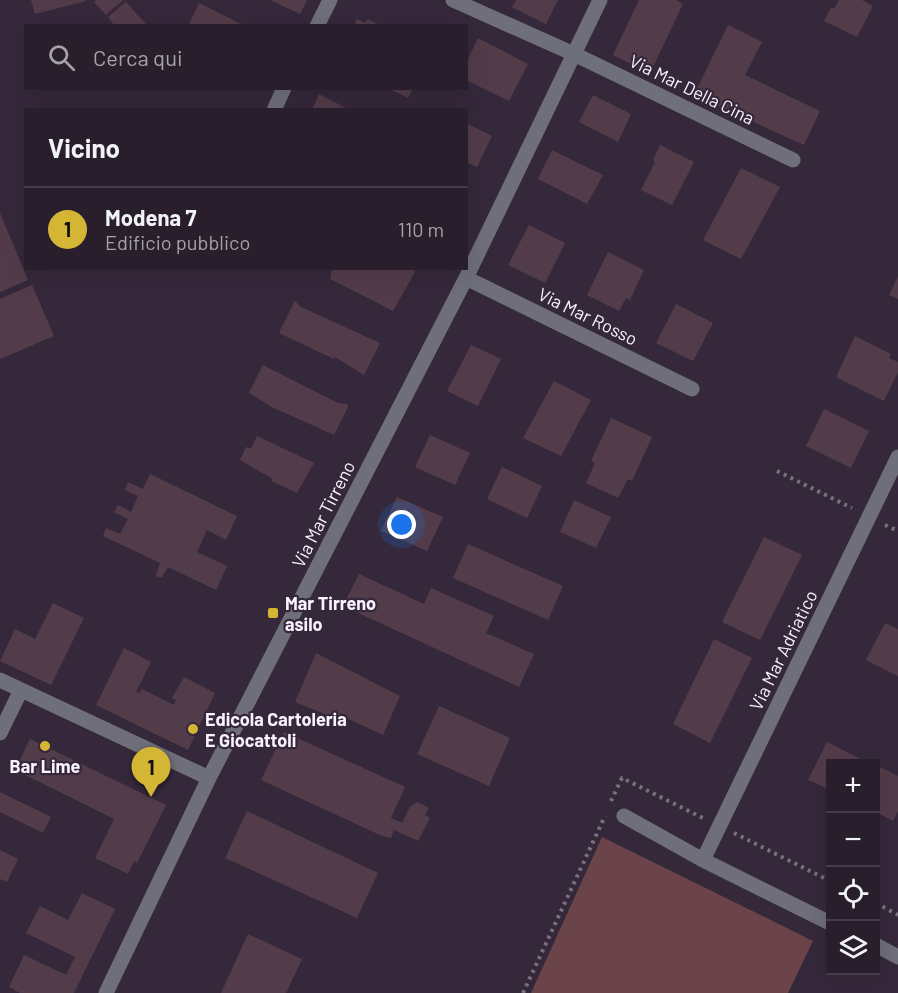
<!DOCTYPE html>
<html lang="it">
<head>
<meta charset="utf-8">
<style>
  body { margin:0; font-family:Barlow,sans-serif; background:#342b38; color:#f1f3f6 }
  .controls { position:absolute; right:18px; bottom:18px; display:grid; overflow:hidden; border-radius:0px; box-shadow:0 6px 24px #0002 }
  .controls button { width:54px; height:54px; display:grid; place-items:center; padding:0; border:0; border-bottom:2px solid #443c48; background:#281e2c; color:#f1f3f6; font:30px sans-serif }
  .you { position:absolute; left:402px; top:525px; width:21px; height:21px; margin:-15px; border:4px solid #fff; border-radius:50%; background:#1a73e8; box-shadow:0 0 0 9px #1a73e833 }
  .badge { display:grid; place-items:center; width:39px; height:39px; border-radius:50%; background:#d5b534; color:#111; font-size:20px; font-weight:700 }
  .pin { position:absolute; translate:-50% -50px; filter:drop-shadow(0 2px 3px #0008) }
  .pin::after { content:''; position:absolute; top:32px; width:21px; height:18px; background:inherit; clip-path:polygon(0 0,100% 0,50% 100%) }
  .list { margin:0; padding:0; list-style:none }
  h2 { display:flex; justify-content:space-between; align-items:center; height:78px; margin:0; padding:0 24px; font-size:26px }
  h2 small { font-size:20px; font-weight:400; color:#a5a2a9 }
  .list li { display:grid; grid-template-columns:39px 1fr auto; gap:18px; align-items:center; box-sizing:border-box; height:84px; padding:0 24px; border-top:2px solid #443c48 }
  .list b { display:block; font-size:22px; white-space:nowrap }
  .list p { margin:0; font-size:20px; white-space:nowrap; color:#a5a2a9 }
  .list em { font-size:20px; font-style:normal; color:#a5a2a9 }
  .icon { flex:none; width:33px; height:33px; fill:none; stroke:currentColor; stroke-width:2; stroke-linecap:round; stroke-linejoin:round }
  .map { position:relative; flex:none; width:898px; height:993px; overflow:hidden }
  .search { position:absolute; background:#281e2c; box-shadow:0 6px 24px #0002; left:24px; top:24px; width:444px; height:66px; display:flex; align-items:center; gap:15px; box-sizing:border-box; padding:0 21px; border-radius:0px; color:#a5a2a9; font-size:22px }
  .panel { position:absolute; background:#281e2c; box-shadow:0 6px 24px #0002; left:24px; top:108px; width:444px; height:162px; border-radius:0px }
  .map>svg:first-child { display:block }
</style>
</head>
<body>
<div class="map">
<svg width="898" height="993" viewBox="0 0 898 993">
  <rect width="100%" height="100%" fill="#35283b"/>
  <!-- green -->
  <path fill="#6b4449" d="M602,837L813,941L788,993H531Z"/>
  <!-- building -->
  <path fill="#533c4a" d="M31,0H86V1L35,14Z
    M96,0H123L106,15L94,2Z
    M270,0H307L300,14Z
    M516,0H558L546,24L512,7Z
    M639,0H676L683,4L650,73L613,55Z
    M839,0H862L873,6L857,37L824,21L831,7L834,9Z
    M126,2L146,24L144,26H115L108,17Z
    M199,3L245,26H188Z
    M357,19L365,23L368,19L381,26H354Z
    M728,25L762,42L745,75L820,111L804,145L694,95Z
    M478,38L528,64L509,101L466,80V63Z
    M388,88H413L408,98Z
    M319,94L350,110H312Z
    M593,95L631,114L618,142L579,122Z
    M466,123L492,136L477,167L466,162Z
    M660,145L694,162L672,205L641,190L655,162L653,160Z
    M552,150L603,175L587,204L538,179Z
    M741,168L780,187L741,259L703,240Z
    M0,213L28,280L0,292Z
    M529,225L565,243L545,283L508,265Z
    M608,252L644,270L630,300L626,298L619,311L587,295Z
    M332,268H413L415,272L393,311L330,279Z
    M898,276V299L889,295Z
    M32,285L54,336L0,359V299Z
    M295,301L301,307L380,343L364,375L335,357L334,359L279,333Z
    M676,304L713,323L693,361L656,343Z
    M855,336L891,354L889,358L898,362V372L884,401L836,377Z
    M471,345L501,359L478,406L447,391Z
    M263,365L338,403L347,404L348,407L334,435L272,407L249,393Z
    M554,381L591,400L561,456L523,438Z
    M824,409L869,431L851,468L806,446Z
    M611,418L652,437L632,481L628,479L618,498L586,483L595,463L591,461Z
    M430,435L470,453L455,485L415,467Z
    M257,436L314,463L297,493L271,481L273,479L240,460L246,447L251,449Z
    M502,467L542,486L527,518L487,499Z
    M150,474L237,516L226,540L207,530L197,552L227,566L216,590L168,567L162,577H158L156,574L160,563L103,536L106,528L120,534L128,519L114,512L118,505L131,512L138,496L125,490L128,482L143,489Z
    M397,497L443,517L427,551L381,531Z
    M574,500L611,517L596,548L560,532Z
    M764,537L802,555L760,640L722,622Z
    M468,544L563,586L548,620L453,578Z
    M359,574L424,604L431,588L494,616L486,633L534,654L519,687L343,606Z
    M53,603L84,618L51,685L0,661L15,629L35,639Z
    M885,623L898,629V676L866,660Z
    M714,639L752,658L710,743L673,724Z
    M124,648L151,662L136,692L140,693L142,689L174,705L176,700L172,698L184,677L215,693L188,750L96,705Z
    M316,653L400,696L383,735L342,716L340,720L295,702Z
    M439,706L510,738L489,786L417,754Z
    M284,732L405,787L391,818L402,823L410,807L417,802L429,808L425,815L430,818L418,841L394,830L391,838L382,836L261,780Z
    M30,739L166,805L137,863L134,861L128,874L95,858L114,819L15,770Z
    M827,742L871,764H830V790L808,780Z
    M876,765L898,776V811L893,821L876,812Z
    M0,792L51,817L43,833L0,812Z
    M247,811L378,873L357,918L225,858Z
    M0,850L18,859L7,882L0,879Z
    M82,893L115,909L74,993H20L9,987L24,955L66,975L75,957L26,933L40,906L68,920Z
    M248,934L302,959L286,993H221Z"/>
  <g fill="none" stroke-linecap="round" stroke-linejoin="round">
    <!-- path -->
    <path stroke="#7b7080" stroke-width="4" stroke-dasharray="3 4.5" stroke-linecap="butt" d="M777,471L852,508
      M885,525L898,531
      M611,801L622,778L703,818
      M734,833L830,881
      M876,903L898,915
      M523,993L605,816"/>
    <!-- minor -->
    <path stroke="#6f6f7a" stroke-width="15" d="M453,0L574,54L793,160
      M317,26L330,0
      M274,110L284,88
      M466,278L692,389
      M0,680L209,778
      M0,733L21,690
      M624,816L703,860L830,923
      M703,860L898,457
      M876,945L898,957
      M106,993L209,778L466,278L600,0"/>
  </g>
  <!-- markers -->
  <g fill="#d5b534" stroke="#35283b" stroke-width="2">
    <rect x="267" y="607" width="12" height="12" rx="3"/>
    <circle cx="193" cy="729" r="6"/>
    <circle cx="45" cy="746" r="6"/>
  </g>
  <g text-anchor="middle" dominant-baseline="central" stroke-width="4.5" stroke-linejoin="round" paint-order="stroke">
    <!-- street labels -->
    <g font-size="18" fill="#faf2fe" stroke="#35283b">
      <text transform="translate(692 89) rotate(26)">Via Mar Della Cina</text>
      <text transform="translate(588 316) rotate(26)">Via Mar Rosso</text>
      <text transform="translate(323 514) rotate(-63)">Via Mar Tirreno</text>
      <text transform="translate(783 650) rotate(-64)">Via Mar Adriatico</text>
    </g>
    <!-- poi labels -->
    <g font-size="18" font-weight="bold" fill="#faf2fe" stroke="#35283b" text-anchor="start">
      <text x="285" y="603">Mar Tirreno<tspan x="285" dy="21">asilo</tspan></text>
      <text x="205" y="719">Edicola Cartoleria<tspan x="205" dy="21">E Giocattoli</tspan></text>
      <text x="45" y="766" text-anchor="middle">Bar Lime</text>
    </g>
  </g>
</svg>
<div class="controls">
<button>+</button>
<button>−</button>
<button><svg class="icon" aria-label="locate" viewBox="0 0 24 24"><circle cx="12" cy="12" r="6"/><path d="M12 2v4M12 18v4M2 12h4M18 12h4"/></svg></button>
<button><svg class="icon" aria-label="layers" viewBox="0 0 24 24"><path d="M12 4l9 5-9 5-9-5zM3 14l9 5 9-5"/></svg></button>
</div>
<div class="you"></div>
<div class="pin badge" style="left:151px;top:797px">1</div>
<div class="search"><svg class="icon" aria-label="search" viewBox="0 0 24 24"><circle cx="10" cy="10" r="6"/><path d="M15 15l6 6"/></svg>Cerca qui</div>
<section class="panel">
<h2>Vicino<small></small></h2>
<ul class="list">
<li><span class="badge">1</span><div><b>Modena 7</b><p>Edificio pubblico</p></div><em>110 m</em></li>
</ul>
</section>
</div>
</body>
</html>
